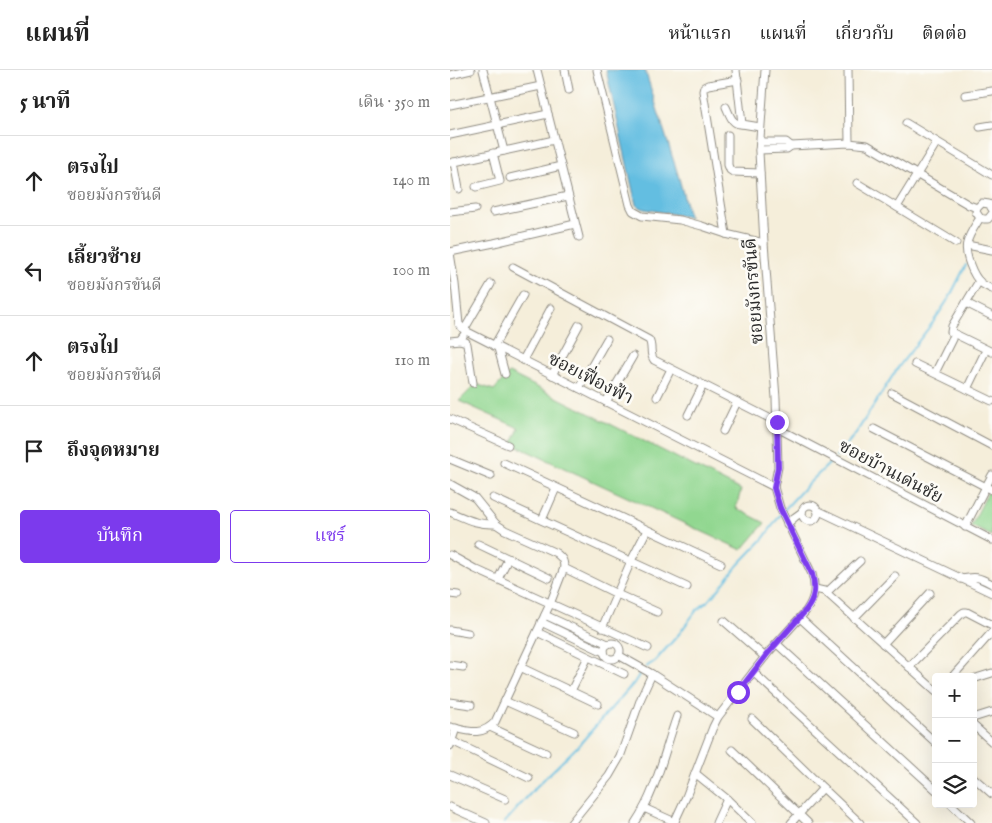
<!DOCTYPE html>
<html lang="th">
<meta charset="utf-8">
<style>
body{margin:0;font-family:"IM FELL English","Noto Serif Thai",serif;background:#f2f2f2;color:#222}
.controls{position:absolute;right:15px;bottom:15px;display:grid;overflow:hidden;border-radius:5px;box-shadow:0 5px 20px #0002}
.controls button{width:45px;height:45px;display:grid;place-items:center;padding:0;border:0;border-bottom:1px solid #e0e0e0;background:#fff;color:#222;font:25px sans-serif}
.stop{position:absolute;width:15px;height:15px;margin:-11px;border:4px solid #7c3aed;border-radius:50%;background:#fff}
.stop.end{background:#7c3aed;border-color:#fff;box-shadow:0 1px 5px #0008}
.list{margin:0;padding:0;list-style:none}
h2{display:flex;justify-content:space-between;align-items:center;height:65px;margin:0;padding:0 20px;font-size:21px}
h2 small{font-size:16px;font-weight:400;color:#767676}
.list li{display:grid;grid-template-columns:32px 1fr auto;gap:15px;align-items:center;box-sizing:border-box;height:90px;padding:0 20px;border-top:1px solid #e0e0e0}
.list b{display:block;font-size:19px;white-space:nowrap}
.list p{margin:0;font-size:16px;white-space:nowrap;color:#767676}
.list em{font-size:16px;font-style:normal;color:#767676}
.actions{display:flex;gap:10px;padding:15px 20px}
.actions a{flex:1;padding:11px 0;border:1px solid #7c3aed;border-radius:5px;text-align:center;font-size:18px;color:#7c3aed}
.actions .main{background:#7c3aed;color:#fff}
.icon{flex:none;width:28px;height:28px;fill:none;stroke:currentColor;stroke-width:2;stroke-linecap:round;stroke-linejoin:round}
.map{position:relative;flex:none;width:542px;height:753px;overflow:hidden}
header{display:flex;align-items:center;gap:30px;box-sizing:border-box;height:70px;padding:0 25px;background:#fff;border-bottom:1px solid #e0e0e0}
header strong{font-size:24px}
nav{display:flex;gap:28px;margin-inline-start:auto;font-size:18px}
main{display:flex}
aside{flex:1;background:#fff}
.map>svg:first-child{display:block}
.green{fill:#91d790;stroke:#5e815e}
.water{fill:#63bee1;stroke:#477486}
.lines{fill:none;stroke-linecap:round;stroke-linejoin:round}
.stream{stroke:#63bee1;stroke-width:2}
.minor-casing{stroke:#908c82;stroke-width:9}
.minor{stroke:#fff;stroke-width:7}
.route{stroke:#7c3aed;stroke-width:6}
.labels{text-anchor:middle;stroke-width:5;stroke-linejoin:round;paint-order:stroke}
.street-label{font-size:18px;fill:#2b2b2b;stroke:#fdfcf7}
</style>
<header>
<strong>แผนที่</strong>
<nav><a>หน้าแรก</a><a>แผนที่</a><a>เกี่ยวกับ</a><a>ติดต่อ</a></nav>
</header>
<main>
<aside>
<h2>5 นาที<small>เดิน · 350 m</small></h2>
<ul class="list">
<li><svg class="icon" aria-label="ahead" viewBox="0 0 24 24"><path d="M12 20V5M6 11l6-6 6 6"/></svg><div><b>ตรงไป</b><p>ซอยมังกรขันดี</p></div><em>140 m</em></li>
<li><svg class="icon" aria-label="left" viewBox="0 0 24 24"><path d="M17 20v-9H6M10 6l-5 5 5 5"/></svg><div><b>เลี้ยวซ้าย</b><p>ซอยมังกรขันดี</p></div><em>100 m</em></li>
<li><svg class="icon" aria-label="ahead" viewBox="0 0 24 24"><path d="M12 20V5M6 11l6-6 6 6"/></svg><div><b>ตรงไป</b><p>ซอยมังกรขันดี</p></div><em>110 m</em></li>
<li><svg class="icon" aria-label="arrive" viewBox="0 0 24 24"><path d="M6 21V4h12l-3 4 3 4H6"/></svg><div><b>ถึงจุดหมาย</b></div></li>
</ul>
<div class="actions"><a class="main">บันทึก</a><a>แชร์</a></div>
</aside>
<div class="map">
<svg width="542" height="753" viewBox="0 0 542 753">
<rect width="100%" height="100%" fill="#fdfcf7"/>
<filter id="ink" filterUnits="userSpaceOnUse"><feTurbulence type="fractalNoise" baseFrequency=".02" numOctaves="2"/><feDisplacementMap in="SourceGraphic" scale="10" xChannelSelector="R" yChannelSelector="G"/><feConvolveMatrix kernelMatrix="1 2 1 2 8 2 1 2 1" color-interpolation-filters="sRGB"/></filter>
<filter id="wash" filterUnits="userSpaceOnUse"><feTurbulence type="fractalNoise" baseFrequency=".0096" numOctaves="4" result="noise"/><feDisplacementMap in="SourceGraphic" scale="20" xChannelSelector="R" yChannelSelector="G"/><feGaussianBlur stdDeviation="1.12" result="paint"/><feColorMatrix in="noise" values="0 0 0 0 0 0 0 0 0 0 0 0 0 0 0 0 0 1.4 0 .05"/><feComposite in="paint" operator="in"/></filter>
<g filter="url(#wash)">
<rect width="100%" height="100%" fill="#f5eeda"/>
<g class="green">
<polygon points="59,303 291,420 286,438 315,453 292,480 62,374 69,358 9,331 26,314 44,320"/>
<polygon points="538,422 542,424 542,466 521,456"/>
</g>
<polygon class="water" points="156,0 195,0 229,108 239,147 194,139 186,135"/>
<g class="lines">
<g class="stream">
<polyline points="386,387 406,363 447,299 484,251 499,228 516,195"/>
<polyline points="334,440 355,417 383,390"/>
<polyline points="196,597 205,591 229,564 246,541 259,530 270,518 288,495 313,469 331,444"/>
<polyline points="54,753 87,716 129,675 157,643 184,613 192,600"/>
</g>
</g>
</g>
<g filter="url(#ink)">
<g class="lines">
<defs>
<g id="minor">
<polyline points="33,0 54,81"/>
<polyline points="87,0 129,167"/>
<polyline points="115,0 119,20"/>
<polyline points="147,0 180,135 183,141 192,146 230,150 252,156 276,164 314,173"/>
<polyline points="286,0 292,54 310,57"/>
<polyline points="398,0 399,73"/>
<polyline points="0,5 21,0"/>
<polyline points="515,25 542,21"/>
<polyline points="0,35 91,16"/>
<path d="M276,37C280,45 282,55 292,54"/>
<polyline points="456,53 542,105"/>
<polyline points="530,57 542,55"/>
<polyline points="0,65 98,44"/>
<polyline points="278,65 278,95 280,100 283,102 310,103"/>
<polyline points="310,72 336,72 341,76"/>
<polyline points="309,80 337,79 341,76 399,73 417,75 519,135 527,138"/>
<polyline points="4,92 9,119"/>
<polyline points="0,93 104,70"/>
<polyline points="60,108 111,96"/>
<polyline points="407,113 506,173"/>
<polyline points="26,117 50,111 43,83"/>
<polyline points="447,137 487,72"/>
<polyline points="542,139 539,134 532,133 527,138 526,142 530,148 534,149 538,149 542,144"/>
<polyline points="0,142 25,139"/>
<polyline points="43,142 118,126"/>
<path d="M530,148C525,156 519,164 517,173C514,184 523,206 531,213C535,216 538,217 542,219"/>
<polyline points="276,164 253,21 254,17 258,15 288,10"/>
<polyline points="517,175 542,180"/>
<polyline points="0,182 44,173 125,154"/>
<polyline points="0,183 5,214 9,254 14,260 324,417"/>
<path d="M63,197L199,270C203,276 199,284 204,290L327,352"/>
<polyline points="529,211 502,256 501,262 542,282"/>
<polyline points="516,233 542,246"/>
<polyline points="14,260 41,214"/>
<polyline points="10,270 16,272 17,274 23,313"/>
<polyline points="0,271 10,270 13,266"/>
<polyline points="44,276 73,225"/>
<polyline points="48,278 55,304"/>
<polyline points="73,290 101,238"/>
<polyline points="465,294 542,331"/>
<polyline points="485,303 502,269"/>
<polyline points="102,305 129,255"/>
<polyline points="129,318 157,269"/>
<polyline points="517,319 534,284"/>
<polyline points="442,323 542,376"/>
<polyline points="207,327 221,299"/>
<polyline points="156,332 183,286"/>
<polyline points="238,345 253,315"/>
<polyline points="0,349 58,375"/>
<polyline points="327,358 542,470"/>
<polyline points="424,359 542,420"/>
<polyline points="273,361 287,332"/>
<polyline points="0,389 41,406"/>
<polyline points="54,393 271,494"/>
<path d="M0,414L25,428L46,454L55,460L106,483C112,488 114,490 114,498L100,534L45,652C31,667 18,661 0,657"/>
<polyline points="43,428 237,517"/>
<circle cx="360" cy="443" r="8"/>
<polyline points="367,440 542,523"/>
<path d="M0,442C17,449 27,455 46,454"/>
<polyline points="92,450 106,418"/>
<polyline points="337,454 345,447 352,442"/>
<polyline points="515,457 542,405"/>
<polyline points="28,474 99,508"/>
<polyline points="0,485 25,499 198,578"/>
<polyline points="114,498 167,524 207,542"/>
<polyline points="48,509 58,489"/>
<path d="M511,509C527,506 528,507 542,514"/>
<polyline points="365,519 374,521 379,525 486,621"/>
<polyline points="376,523 410,491"/>
<polyline points="0,524 8,525"/>
<polyline points="95,545 158,574"/>
<polyline points="350,548 486,673"/>
<polyline points="404,548 445,506"/>
<polyline points="274,551 315,587"/>
<polyline points="91,552 154,582"/>
<polyline points="152,558 181,491 197,460"/>
<polyline points="0,560 18,563"/>
<polyline points="87,562 174,604"/>
<circle cx="162" cy="581" r="8"/>
<polyline points="327,574 486,720"/>
<polyline points="433,574 480,523"/>
<polyline points="170,586 202,604 268,647"/>
<polyline points="0,595 13,597"/>
<polyline points="70,597 148,634"/>
<polyline points="459,597 511,544 514,542 517,542 542,555"/>
<polyline points="303,602 467,753"/>
<polyline points="502,607 542,562"/>
<polyline points="523,609 542,603"/>
<polyline points="121,621 138,587"/>
<polyline points="55,631 124,662"/>
<polyline points="0,632 21,635"/>
<polyline points="523,648 542,642"/>
<polyline points="302,649 373,718 410,753"/>
<polyline points="523,655 542,672"/>
<polyline points="40,657 96,683"/>
<polyline points="2,671 79,708"/>
<polyline points="0,676 6,658"/>
<polyline points="282,680 358,753"/>
<polyline points="245,703 277,729 302,753"/>
<polyline points="0,705 55,729"/>
<polyline points="523,707 542,724"/>
<polyline points="501,734 521,753"/>
<polyline points="0,737 36,753"/>
<polyline points="194,738 225,752"/>
<polyline points="121,753 159,706 170,687 191,628 202,604"/>
<path d="M185,753C207,720 214,682 227,646"/>
<path d="M224,753L236,727L263,657L268,647L318,583L356,541C365,528 366,518 362,504L330,438L324,417L328,397L326,328L314,173L309,82L315,0"/>
<polyline points="266,753 277,729"/>
<polyline points="341,753 373,718"/>
</g>
</defs>
<use href="#minor" class="minor-casing"/>
<use href="#minor" class="minor"/>
</g>
</g>
<g class="lines" filter="url(#ink)">
<path class="route" d="M288,622L318,583L356,540C365,528 366,518 362,504L330,438L324,418L328,397L327,352"/>
</g>
<g class="labels">
<g class="street-label">
<text transform="translate(303 221) rotate(-94)" y="6">ซอยมังกรขันดี</text>
<text transform="translate(141 308) rotate(27)" y="6">ซอยเฟื่องฟ้า</text>
<text transform="translate(441 401) rotate(28)" y="6">ซอยบ้านเด่นชัย</text>
</g>
</g>
</svg>
<div class="controls">
<button>+</button>
<button>−</button>
<button><svg class="icon" aria-label="layers" viewBox="0 0 24 24"><path d="M12 4l9 5-9 5-9-5zM3 14l9 5 9-5"/></svg></button>
</div>
<div class="stop" style="left:288px;top:622px"></div>
<div class="stop end" style="left:327px;top:352px"></div>
</div>
</main>
